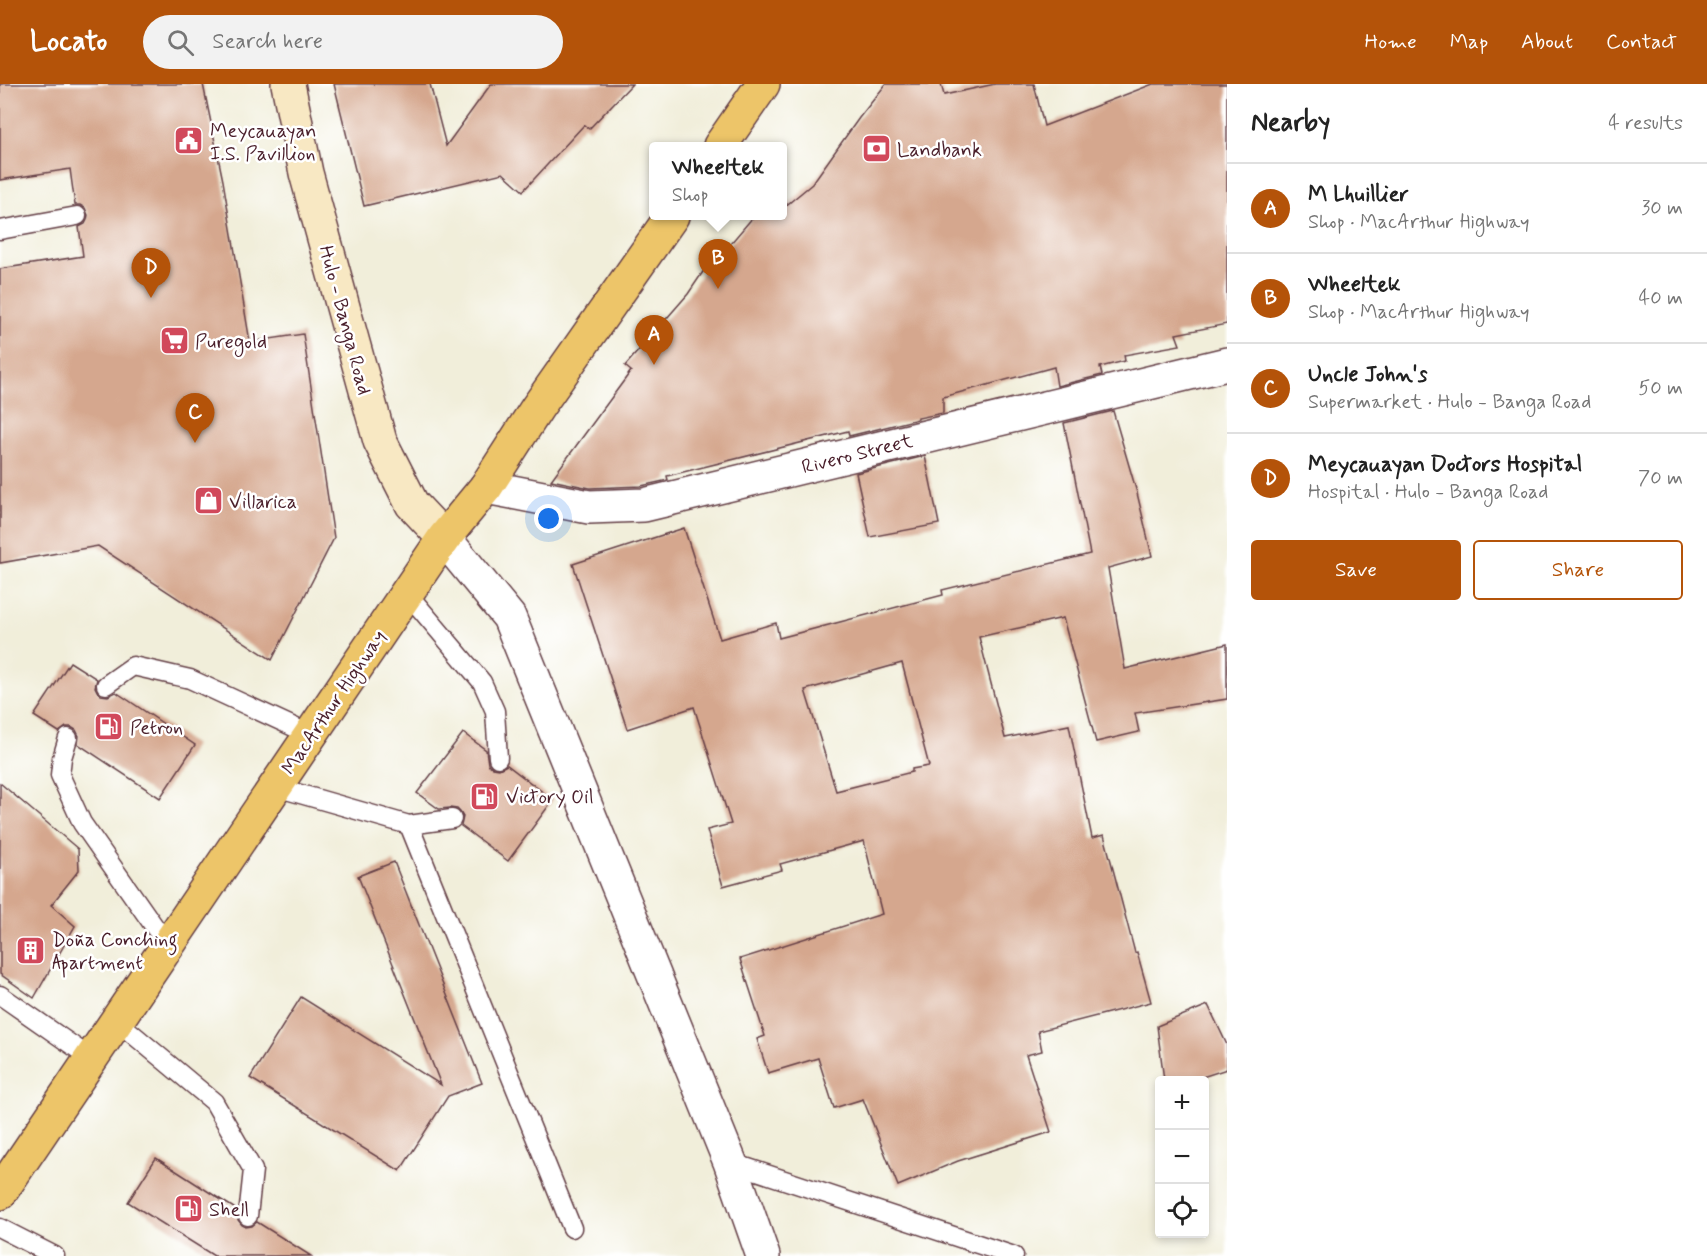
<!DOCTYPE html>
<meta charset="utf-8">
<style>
body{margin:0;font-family:Mynerve,sans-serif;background:#f2f2f2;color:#222}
.controls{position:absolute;right:18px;bottom:18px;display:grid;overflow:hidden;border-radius:6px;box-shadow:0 3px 9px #0003}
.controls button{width:54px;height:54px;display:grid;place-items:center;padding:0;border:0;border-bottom:2px solid #e0e0e0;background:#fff;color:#222;font:30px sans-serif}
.you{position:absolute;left:549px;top:435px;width:21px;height:21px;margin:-15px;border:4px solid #fff;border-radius:50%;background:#1a73e8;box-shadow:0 0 0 9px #1a73e833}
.badge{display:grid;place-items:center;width:39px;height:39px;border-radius:50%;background:#b45309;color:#fff;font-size:20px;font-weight:700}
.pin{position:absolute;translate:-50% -50px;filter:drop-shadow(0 2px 3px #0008)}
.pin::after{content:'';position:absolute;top:32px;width:21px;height:18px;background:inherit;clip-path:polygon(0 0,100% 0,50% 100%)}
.popup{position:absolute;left:649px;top:58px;width:138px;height:78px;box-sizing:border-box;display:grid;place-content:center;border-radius:6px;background:#fff;filter:drop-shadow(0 2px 4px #0005);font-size:20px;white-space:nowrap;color:#767676}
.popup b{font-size:22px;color:#222}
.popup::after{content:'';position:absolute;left:50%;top:100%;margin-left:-12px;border:12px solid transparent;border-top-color:#fff}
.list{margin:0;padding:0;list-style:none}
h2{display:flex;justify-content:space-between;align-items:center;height:78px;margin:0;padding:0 24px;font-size:26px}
h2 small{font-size:20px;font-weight:400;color:#767676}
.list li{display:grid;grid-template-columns:39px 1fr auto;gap:18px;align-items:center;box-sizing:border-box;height:90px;padding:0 24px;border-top:2px solid #e0e0e0}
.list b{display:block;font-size:22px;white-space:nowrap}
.list p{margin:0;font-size:20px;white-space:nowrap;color:#767676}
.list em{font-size:20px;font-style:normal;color:#767676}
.actions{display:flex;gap:12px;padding:18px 24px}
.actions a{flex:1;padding:14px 0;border:2px solid #b45309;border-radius:6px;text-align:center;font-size:21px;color:#b45309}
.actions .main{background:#b45309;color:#fff}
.icon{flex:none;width:33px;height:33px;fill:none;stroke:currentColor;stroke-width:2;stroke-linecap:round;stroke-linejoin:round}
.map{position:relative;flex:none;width:1227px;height:1172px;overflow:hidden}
header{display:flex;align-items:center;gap:36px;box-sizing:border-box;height:84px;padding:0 30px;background:#b45309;color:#fff}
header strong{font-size:28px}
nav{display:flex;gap:33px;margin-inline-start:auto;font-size:21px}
.search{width:420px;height:54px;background:#f2f2f2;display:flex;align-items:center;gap:15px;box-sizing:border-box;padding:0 21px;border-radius:33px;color:#767676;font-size:22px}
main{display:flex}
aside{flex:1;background:#fff}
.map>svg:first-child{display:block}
.building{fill:#d5a78e;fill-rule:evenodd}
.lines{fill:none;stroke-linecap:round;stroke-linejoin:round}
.lane-casing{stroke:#633e45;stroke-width:21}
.street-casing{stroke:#633e45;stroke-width:36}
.secondary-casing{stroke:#633e45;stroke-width:36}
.highway-casing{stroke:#633e45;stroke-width:36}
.lane{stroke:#fff;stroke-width:18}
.street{stroke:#fff;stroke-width:33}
.secondary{stroke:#f8e8c3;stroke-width:33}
.highway{stroke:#edc569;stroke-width:33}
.labels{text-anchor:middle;stroke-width:5;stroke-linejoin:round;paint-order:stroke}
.poi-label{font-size:20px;fill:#4a1f2b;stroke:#fff;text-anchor:start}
.street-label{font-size:20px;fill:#4a1f2b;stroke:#fff}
</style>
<header>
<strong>Locato</strong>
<div class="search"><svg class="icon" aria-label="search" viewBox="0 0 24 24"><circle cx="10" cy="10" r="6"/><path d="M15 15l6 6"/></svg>Search here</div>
<nav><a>Home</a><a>Map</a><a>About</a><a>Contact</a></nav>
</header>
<main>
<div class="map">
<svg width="1227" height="1172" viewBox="0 0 1227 1172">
<rect width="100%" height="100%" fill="#fff"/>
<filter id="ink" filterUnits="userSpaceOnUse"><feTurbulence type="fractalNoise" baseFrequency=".0167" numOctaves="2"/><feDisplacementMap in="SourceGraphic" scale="12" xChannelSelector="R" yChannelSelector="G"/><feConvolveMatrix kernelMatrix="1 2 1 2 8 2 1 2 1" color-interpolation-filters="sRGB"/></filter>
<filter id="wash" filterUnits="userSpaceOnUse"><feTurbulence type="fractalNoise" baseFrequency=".008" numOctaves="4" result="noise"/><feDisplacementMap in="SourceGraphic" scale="24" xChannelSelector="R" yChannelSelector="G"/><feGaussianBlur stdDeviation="1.35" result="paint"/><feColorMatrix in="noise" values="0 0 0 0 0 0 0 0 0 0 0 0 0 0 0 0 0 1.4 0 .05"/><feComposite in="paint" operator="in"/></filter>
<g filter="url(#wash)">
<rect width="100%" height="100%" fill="#f1eeda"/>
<g id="blocks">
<g class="building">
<polygon points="0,0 203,0 223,97 250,258 303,250 334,454 272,576 98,462 0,479 0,185 83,172 79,143 85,140 87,136 88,131 85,124 80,121 75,121 70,85 0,96"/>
<polygon points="334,0 430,0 446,62 491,0 632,0 589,45 584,41 523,107 503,89 364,122"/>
<polygon points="886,0 941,0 944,11 995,0 1034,0 1044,42 1153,0 1227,0 1227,240 1176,250 1180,261 1124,271 1125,277 1100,283 1102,291 1057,302 1054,283 943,313 943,329 918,334 918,335 849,352 848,347 667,392 668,396 641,402 590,404 551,396 631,287 625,282 688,210 715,170 719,173 754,132 783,132 783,124 812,100 859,34"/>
<path d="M1113,327L1137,409L1152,472L1108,484L1125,585L1227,560V615L1135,629L1139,648L1096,658L1063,534L979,553L1005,654L1069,641L1092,754L1104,751L1135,869L1137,868L1151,918L1038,947L1042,967L1026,971L1051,1048L958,1077L898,1102L863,1015L834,1024L818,974L768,989L757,955L765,952L740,875L882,830L864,757L780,780L782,786L723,802L707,746L731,740L694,623L627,645L573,480L684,444L720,555L776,539L779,554L943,511L942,506L1090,470L1064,339ZM902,579L929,682L912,685V688L836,707L805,606Z"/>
<polygon points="925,372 939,440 870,453 856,389"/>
<polygon points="70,578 97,595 95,603 97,607 101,611 108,612 116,608 195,661 160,714 78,660 79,652 76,646 71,643 66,643 59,648 34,632"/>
<polygon points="463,649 486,666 488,680 493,684 499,685 507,681 553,716 508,777 461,742 463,733 460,728 457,725 450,724 439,725 417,709"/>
<polygon points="0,699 78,765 79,786 51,821 75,842 34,914 0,890"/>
<polygon points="394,778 482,999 448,1012 400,1087 250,994 301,913 441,1001 358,792"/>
<polygon points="1208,921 1227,961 1227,985 1193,996 1164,996 1157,942"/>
<polygon points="156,1074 237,1126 238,1136 242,1141 246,1143 252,1142 257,1138 311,1172 214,1172 128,1118"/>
</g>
</g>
</g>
<g filter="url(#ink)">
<use href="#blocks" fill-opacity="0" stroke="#633e45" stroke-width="1.5"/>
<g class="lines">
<defs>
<g id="lane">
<polyline points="0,146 77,132"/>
<polyline points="407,509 482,598 495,627 498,674"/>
<polyline points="106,601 133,582 190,595 311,651"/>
<polyline points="68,654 62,674 60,691 82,739 168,862"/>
<polyline points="276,703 409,741 452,735"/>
<polyline points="409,741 572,1144"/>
<polyline points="0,911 92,975"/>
<polyline points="117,937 214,1018 253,1086 248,1132"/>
<polyline points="730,1078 1014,1172"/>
<polyline points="0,1144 55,1172"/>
</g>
<g id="street">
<polyline points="486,403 589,423 644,421 1227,280"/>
<polyline points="444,454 509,533 730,1078 763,1172"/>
</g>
<polyline id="secondary" points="288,0 306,89 380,357 412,420 444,454"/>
<g id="highway">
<polyline points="720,62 763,0"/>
<polyline points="0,1109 444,454 486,403 537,324 672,132"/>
</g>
</defs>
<use href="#lane" class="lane-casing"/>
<use href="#street" class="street-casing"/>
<use href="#secondary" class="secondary-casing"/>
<use href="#highway" class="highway-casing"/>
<use href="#lane" class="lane"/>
<use href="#street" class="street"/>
<use href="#secondary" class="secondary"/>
<use href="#highway" class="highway"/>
</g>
</g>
<defs>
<symbol id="civic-square" viewBox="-11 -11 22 22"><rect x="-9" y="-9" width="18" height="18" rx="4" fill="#d1495b" stroke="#fff"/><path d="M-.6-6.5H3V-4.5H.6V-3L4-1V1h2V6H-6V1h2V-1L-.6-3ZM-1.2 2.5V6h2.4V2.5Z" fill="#fff"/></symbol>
<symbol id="bank-square" viewBox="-11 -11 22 22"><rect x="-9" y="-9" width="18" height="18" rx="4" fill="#d1495b" stroke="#fff"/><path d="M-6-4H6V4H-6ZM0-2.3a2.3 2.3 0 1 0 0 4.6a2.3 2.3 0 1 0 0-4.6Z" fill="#fff"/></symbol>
<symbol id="supermarket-square" viewBox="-11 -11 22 22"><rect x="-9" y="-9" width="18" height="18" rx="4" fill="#d1495b" stroke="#fff"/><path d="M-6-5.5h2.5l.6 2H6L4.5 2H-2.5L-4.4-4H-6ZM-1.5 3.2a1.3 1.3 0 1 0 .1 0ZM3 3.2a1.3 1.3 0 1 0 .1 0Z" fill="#fff"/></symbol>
<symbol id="shop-square" viewBox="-11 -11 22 22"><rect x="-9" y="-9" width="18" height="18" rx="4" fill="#d1495b" stroke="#fff"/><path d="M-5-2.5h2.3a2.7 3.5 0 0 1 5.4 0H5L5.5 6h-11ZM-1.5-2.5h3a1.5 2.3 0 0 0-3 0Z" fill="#fff"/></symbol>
<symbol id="fuel-square" viewBox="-11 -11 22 22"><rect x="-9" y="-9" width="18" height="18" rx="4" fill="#d1495b" stroke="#fff"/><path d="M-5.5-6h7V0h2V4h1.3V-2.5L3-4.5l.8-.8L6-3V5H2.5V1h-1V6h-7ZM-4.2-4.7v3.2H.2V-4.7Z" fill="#fff"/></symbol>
<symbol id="building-square" viewBox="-11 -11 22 22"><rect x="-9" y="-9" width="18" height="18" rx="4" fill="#d1495b" stroke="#fff"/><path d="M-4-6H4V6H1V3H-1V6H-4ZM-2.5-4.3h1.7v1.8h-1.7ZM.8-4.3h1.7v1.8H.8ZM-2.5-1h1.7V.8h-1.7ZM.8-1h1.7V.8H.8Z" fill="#fff"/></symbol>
</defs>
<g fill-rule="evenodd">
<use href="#civic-square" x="172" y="40" width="33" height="33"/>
<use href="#bank-square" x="860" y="48" width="33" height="33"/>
<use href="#supermarket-square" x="158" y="240" width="33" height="33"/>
<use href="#shop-square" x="192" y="400" width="33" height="33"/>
<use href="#fuel-square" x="92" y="626" width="33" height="33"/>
<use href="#fuel-square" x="468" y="696" width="33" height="33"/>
<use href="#building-square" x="14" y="850" width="33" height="33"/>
<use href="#fuel-square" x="172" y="1108" width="33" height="33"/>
</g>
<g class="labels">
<g class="poi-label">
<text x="210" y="53">Meycauayan<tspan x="210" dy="23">I.S. Pavillion</tspan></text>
<text x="897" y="72">Landbank</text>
<text x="195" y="264">Puregold</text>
<text x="229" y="424">Villarica</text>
<text x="130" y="650">Petron</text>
<text x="506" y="719">Victory Oil</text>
<text x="52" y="862">Doña Conching<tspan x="52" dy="23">Apartment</tspan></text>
<text x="209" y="1132">Shell</text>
</g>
<g class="street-label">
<text transform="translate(346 236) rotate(75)" y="7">Hulo - Banga Road</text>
<text transform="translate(857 369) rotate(-14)" y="7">Rivero Street</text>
<text transform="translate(333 618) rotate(-56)" y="7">MacArthur Highway</text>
</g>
</g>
</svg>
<div class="controls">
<button>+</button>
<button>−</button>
<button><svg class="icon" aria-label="locate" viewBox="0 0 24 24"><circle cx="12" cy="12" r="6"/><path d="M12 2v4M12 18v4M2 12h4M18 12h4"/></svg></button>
</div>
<div class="you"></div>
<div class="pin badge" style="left:654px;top:281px">A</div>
<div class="pin badge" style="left:718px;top:205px">B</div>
<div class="popup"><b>Wheeltek</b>Shop</div>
<div class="pin badge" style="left:195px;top:359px">C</div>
<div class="pin badge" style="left:151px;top:214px">D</div>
</div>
<aside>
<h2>Nearby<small>4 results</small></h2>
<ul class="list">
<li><span class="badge">A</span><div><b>M Lhuillier</b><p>Shop · MacArthur Highway</p></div><em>30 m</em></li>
<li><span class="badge">B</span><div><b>Wheeltek</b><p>Shop · MacArthur Highway</p></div><em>40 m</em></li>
<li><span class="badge">C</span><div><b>Uncle John's</b><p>Supermarket · Hulo - Banga Road</p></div><em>50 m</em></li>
<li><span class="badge">D</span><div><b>Meycauayan Doctors Hospital</b><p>Hospital · Hulo - Banga Road</p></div><em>70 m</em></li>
</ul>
<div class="actions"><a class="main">Save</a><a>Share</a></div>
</aside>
</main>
